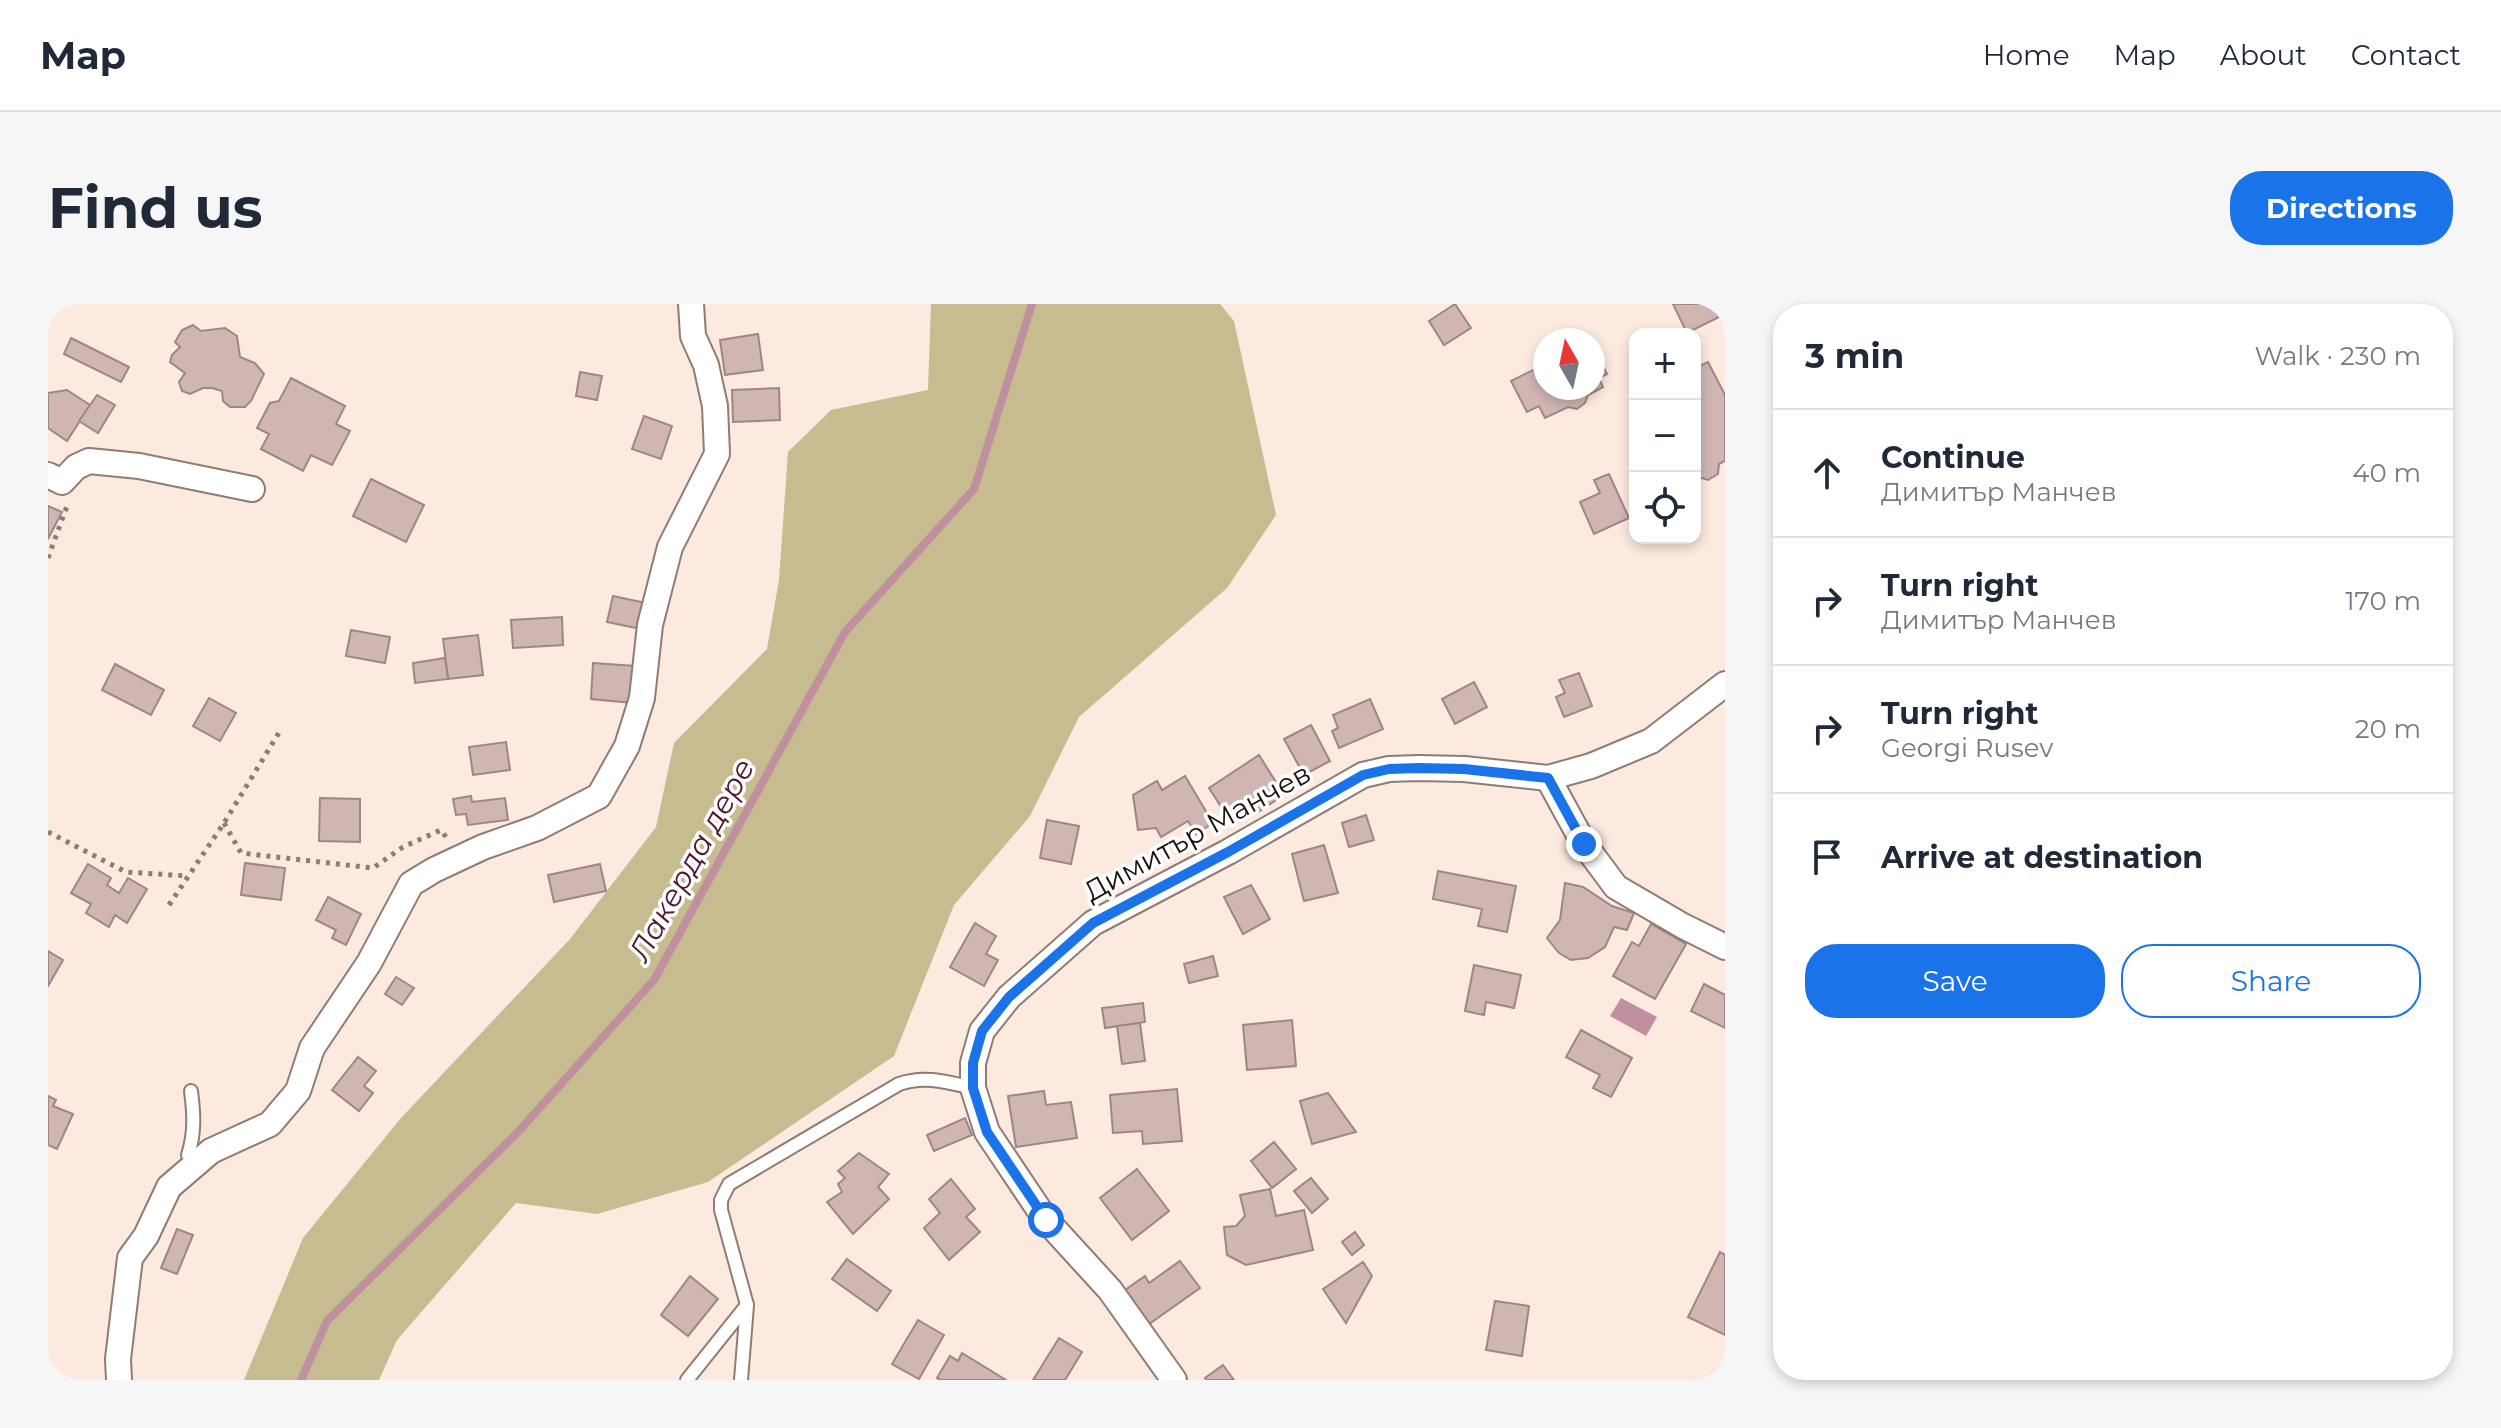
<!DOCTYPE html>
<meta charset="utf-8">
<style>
body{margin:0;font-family:Montserrat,sans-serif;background:#f6f6f7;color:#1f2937}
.controls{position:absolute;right:24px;top:24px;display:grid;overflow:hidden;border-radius:16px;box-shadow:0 4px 12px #0003}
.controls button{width:72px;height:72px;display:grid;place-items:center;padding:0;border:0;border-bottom:2px solid #e0e1e3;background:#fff;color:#1f2937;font:40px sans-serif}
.compass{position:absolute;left:1485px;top:24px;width:72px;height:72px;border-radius:50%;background:#fff;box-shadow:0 4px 12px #0003;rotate:351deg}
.stop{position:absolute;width:24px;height:24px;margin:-18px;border:6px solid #1a73e8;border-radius:50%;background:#fff}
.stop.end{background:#1a73e8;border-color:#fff;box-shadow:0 2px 8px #0008}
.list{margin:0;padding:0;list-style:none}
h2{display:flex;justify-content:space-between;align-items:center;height:104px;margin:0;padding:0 32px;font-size:34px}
h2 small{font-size:26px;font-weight:400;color:#747a83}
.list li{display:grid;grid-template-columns:52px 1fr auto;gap:24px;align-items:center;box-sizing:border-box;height:128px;padding:0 32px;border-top:2px solid #e0e1e3}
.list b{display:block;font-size:30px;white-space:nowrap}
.list p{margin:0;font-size:26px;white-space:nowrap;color:#747a83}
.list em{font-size:26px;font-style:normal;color:#747a83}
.actions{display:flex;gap:16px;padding:24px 32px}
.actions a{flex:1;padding:18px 0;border:2px solid #1a73e8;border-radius:32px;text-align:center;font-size:28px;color:#1a73e8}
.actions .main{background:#1a73e8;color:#fff}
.icon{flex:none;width:44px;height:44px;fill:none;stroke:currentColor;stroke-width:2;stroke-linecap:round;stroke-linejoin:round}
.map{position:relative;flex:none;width:1677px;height:1076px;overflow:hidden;border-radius:32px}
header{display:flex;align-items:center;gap:48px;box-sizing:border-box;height:112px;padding:0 40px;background:#fff;border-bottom:2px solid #e0e1e3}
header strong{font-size:38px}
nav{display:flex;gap:44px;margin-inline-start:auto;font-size:28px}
.intro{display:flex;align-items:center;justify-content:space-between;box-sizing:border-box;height:192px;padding:0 48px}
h1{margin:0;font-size:56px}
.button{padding:20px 36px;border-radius:32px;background:#1a73e8;color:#fff;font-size:28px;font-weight:700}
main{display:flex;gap:48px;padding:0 48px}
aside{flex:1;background:#fff;border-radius:32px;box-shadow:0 4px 12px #0003}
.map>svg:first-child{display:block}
.forest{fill:#c6bc90}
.water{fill:#c0909e}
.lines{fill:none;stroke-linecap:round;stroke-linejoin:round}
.stream{stroke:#c0909e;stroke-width:8}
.building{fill:#d0b5b3;stroke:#9f8684;stroke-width:2}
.service-casing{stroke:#917c71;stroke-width:16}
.minor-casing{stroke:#917c71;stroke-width:28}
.path{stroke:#8b7d76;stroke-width:5;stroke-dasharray:4 6;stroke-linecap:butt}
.service{stroke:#fff;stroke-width:12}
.minor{stroke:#fff;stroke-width:24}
.route{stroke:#1a73e8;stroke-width:10}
.labels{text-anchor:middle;stroke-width:7;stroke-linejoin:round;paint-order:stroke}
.street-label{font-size:28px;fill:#18100c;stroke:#fff}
.water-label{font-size:30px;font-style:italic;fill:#52172e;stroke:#fff}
</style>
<header>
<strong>Map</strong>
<nav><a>Home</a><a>Map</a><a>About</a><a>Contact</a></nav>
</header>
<div class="intro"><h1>Find us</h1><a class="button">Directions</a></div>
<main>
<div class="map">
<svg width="1677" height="1076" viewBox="0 0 1677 1076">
<rect width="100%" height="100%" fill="#fce9df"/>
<polygon class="forest" points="883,0 1172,0 1186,17 1228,211 1179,284 1031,413 982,512 906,601 846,752 660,878 549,910 468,899 349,1036 331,1076 196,1076 255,934 353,814 522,635 608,523 626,439 719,345 731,276 740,148 783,106 880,86"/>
<polygon class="water" points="1573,694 1609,713 1598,732 1562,712"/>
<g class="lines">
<polyline class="stream" points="253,1076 279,1017 470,828 606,676 797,328 926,185 984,0"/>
</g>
<g class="building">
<polygon points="1407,0 1423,24 1396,41 1381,17"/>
<polygon points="1625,0 1664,0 1671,13 1639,29"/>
<polygon points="145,21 153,27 177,24 189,32 192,53 207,59 216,70 203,97 197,103 182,103 175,97 174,87 164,84 155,84 142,90 134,87 131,78 137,69 122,58 124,51 132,43 127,38 134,26"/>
<polygon points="710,30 715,66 677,71 672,36"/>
<polygon points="23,34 81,63 73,78 16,50"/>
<polygon points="1545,41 1559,70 1551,74 1555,83 1540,91 1537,99 1529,105 1520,103 1497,114 1491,102 1479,108 1463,77 1497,60 1497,84 1545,84"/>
<polygon points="1660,58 1677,91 1677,157 1671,160 1670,170 1660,176 1653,174 1649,167 1652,155 1647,144 1647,64"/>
<polygon points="532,68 554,72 549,96 528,92"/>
<polygon points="243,74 297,102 288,120 302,127 284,161 263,151 255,167 213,145 221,130 209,124 222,99 231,97"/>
<polygon points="731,84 732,116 685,118 684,86"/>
<polygon points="19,86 42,101 19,137 0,124 0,89"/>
<polygon points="49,91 67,101 50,129 31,117"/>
<polygon points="596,112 624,122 613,155 584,145"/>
<polygon points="1561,170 1581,214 1546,230 1532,198 1552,189 1546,176"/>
<polygon points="323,175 376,201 358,238 305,212"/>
<polygon points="0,202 14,208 0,235"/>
<polygon points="565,292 598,299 593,325 559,318"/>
<polygon points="514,313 515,341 465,344 463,316"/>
<polygon points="303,326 342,333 337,359 298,352"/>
<polygon points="430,331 435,371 400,375 395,335"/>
<polygon points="397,354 400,375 367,379 365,359"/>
<polygon points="545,359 587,362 584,399 543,395"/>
<polygon points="67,360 116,386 103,411 54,386"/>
<polygon points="1531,369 1544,402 1516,413 1508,393 1517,389 1511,376"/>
<polygon points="1426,378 1439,403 1407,420 1394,395"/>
<polygon points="161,394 188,409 172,437 145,422"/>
<polygon points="1322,395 1335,425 1291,444 1284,427 1290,424 1285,411"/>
<polygon points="1263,421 1282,457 1256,471 1236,435"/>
<polygon points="458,438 462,466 425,471 421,443"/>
<polygon points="1211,451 1236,491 1207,510 1202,501 1181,515 1161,484"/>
<polygon points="1137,472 1165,519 1148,530 1140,517 1113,533 1108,524 1090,526 1085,491 1109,477 1114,486"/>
<polygon points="423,492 424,498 457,494 460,516 420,521 418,510 408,511 405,495"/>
<polygon points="272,494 312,495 312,538 271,537"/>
<polygon points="1318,511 1326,536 1301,543 1294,519"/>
<polygon points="999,516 1031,522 1023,560 992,554"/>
<polygon points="1276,541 1290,589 1256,597 1244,550"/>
<polygon points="197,559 237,564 233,596 193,591"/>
<polygon points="40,560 63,574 59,581 71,589 80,574 99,585 79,619 67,611 61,623 38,609 43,600 23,589"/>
<polygon points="552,560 558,587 506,598 500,571"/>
<polygon points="1390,567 1468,582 1459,628 1430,622 1434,605 1385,595"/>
<polygon points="1517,579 1535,583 1564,602 1586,609 1579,626 1566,623 1557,643 1540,654 1523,656 1511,649 1499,634 1512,616"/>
<polygon points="1203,581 1222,615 1195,630 1176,593"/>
<polygon points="280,593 313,610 298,641 284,634 288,626 268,616"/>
<polygon points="927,619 948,632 938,650 950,656 936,682 902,663"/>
<polygon points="1603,620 1638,640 1607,695 1565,672 1584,638 1591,642"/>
<polygon points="0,647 15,656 0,682"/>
<polygon points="1165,652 1170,672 1141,679 1136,660"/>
<polygon points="1426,661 1473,671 1466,704 1438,698 1436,711 1417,707"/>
<polygon points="348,673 366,684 354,701 337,690"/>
<polygon points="1656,680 1677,691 1677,724 1643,707"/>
<polygon points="1095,699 1097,718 1057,724 1054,704"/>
<polygon points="1244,716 1248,762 1199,766 1195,721"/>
<polygon points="1092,719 1097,757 1074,760 1069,722"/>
<polygon points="1533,726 1584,754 1563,793 1545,784 1552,771 1518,753"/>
<polygon points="310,753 328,767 316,782 325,789 311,807 284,786"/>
<polygon points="1129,785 1134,837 1095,840 1094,827 1065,829 1062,791"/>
<polygon points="996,787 998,801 1023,798 1029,834 968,843 960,792"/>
<polygon points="1280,789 1308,828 1264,840 1252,797"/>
<polygon points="0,792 8,796 5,802 25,810 9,845 0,841"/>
<polygon points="917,814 924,831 886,847 879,831"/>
<polygon points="1226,838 1248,865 1224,884 1203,857"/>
<polygon points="811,849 841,870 830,883 841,895 805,930 779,898 794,888 790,880 797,874 790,867"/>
<polygon points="1089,865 1121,907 1084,936 1052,894"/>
<polygon points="1263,874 1280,895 1264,909 1246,887"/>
<polygon points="903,875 927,905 918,913 932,928 901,956 876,924 892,909 881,895"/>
<polygon points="1222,885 1228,912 1256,906 1265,946 1198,961 1179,951 1176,923 1188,922 1197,912 1192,891"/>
<polygon points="129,925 145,931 129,970 113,964"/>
<polygon points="1307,928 1316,941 1304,951 1294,938"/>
<polygon points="1672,948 1677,951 1677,1031 1640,1013"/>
<polygon points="799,955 843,987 829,1007 784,975"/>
<polygon points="1132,957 1152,984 1101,1020 1077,986 1097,972 1101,979"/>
<polygon points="1315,958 1324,972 1298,1019 1275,985"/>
<polygon points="642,972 670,995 640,1032 613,1011"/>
<polygon points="1447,997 1481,1002 1474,1052 1438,1046"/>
<polygon points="870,1016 896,1031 871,1075 844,1060"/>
<polygon points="1011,1034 1034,1048 1017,1076 985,1076"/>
<polygon points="914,1049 958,1076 893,1076 889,1074 902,1052 910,1057"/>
<polygon points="1175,1061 1186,1076 1158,1076 1157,1074"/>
</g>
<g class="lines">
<defs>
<g id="service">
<path d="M140,851C147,829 146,810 143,787"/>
<polyline points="639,1076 699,1001"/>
<path d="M693,1076L699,1001L673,906V896L681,880L851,780C877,771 899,778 925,784"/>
</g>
<g id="minor">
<polyline points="0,171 14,178 28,163 41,157 91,162 204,185"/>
<polyline points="1500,474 1536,540 1568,583 1635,622 1677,643"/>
<polyline points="71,1076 70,1055 82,954 98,932 121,883 163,847 222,820 250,787 264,744 321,659 363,580 386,566 435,543 489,524 551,492 579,442 594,394 602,321 622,243 669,150 667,102 658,61 645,32 643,0"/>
<polyline points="1126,1076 1062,986 998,916 939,828 925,784 925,759 934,727 961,693 1045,619 1180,548 1315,471 1341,465 1371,464 1416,465 1500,474 1543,462 1603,437 1677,380"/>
</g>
</defs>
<use href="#service" class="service-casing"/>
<use href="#minor" class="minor-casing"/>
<g class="path">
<polyline points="0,254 19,202"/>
<polyline points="176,519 193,549 325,564 355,543 393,526 398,533"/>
<polyline points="0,528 78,568 140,572"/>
<polyline points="121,601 176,519 232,427"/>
</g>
<use href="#service" class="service"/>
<use href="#minor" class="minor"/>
</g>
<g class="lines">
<polyline class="route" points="998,916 939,828 925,784 925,759 934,727 961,693 1045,619 1180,548 1315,471 1341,465 1371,464 1416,465 1500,474 1536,540"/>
</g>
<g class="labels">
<g class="street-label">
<text transform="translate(1149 528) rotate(-29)" y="10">Димитър Манчев</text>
</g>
<g class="water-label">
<text transform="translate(644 556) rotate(-61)" y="10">Лакерда дере</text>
</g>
</g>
</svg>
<div class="controls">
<button>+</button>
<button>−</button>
<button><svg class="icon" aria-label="locate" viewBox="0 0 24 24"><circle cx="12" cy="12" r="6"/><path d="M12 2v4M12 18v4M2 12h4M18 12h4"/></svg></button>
</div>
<svg class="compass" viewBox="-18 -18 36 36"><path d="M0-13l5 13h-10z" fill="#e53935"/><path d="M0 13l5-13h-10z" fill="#747a83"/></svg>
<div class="stop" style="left:998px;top:916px"></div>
<div class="stop end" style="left:1536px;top:540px"></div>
</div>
<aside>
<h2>3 min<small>Walk · 230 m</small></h2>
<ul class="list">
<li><svg class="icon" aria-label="ahead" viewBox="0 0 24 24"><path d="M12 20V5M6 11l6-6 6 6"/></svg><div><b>Continue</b><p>Димитър Манчев</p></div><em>40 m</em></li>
<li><svg class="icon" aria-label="right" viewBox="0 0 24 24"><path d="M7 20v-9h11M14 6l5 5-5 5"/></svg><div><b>Turn right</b><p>Димитър Манчев</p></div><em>170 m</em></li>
<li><svg class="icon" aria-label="right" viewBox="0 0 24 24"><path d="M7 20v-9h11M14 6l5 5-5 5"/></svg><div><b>Turn right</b><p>Georgi Rusev</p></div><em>20 m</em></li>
<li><svg class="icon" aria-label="arrive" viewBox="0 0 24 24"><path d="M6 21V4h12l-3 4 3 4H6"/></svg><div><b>Arrive at destination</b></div></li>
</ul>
<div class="actions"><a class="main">Save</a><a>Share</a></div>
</aside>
</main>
